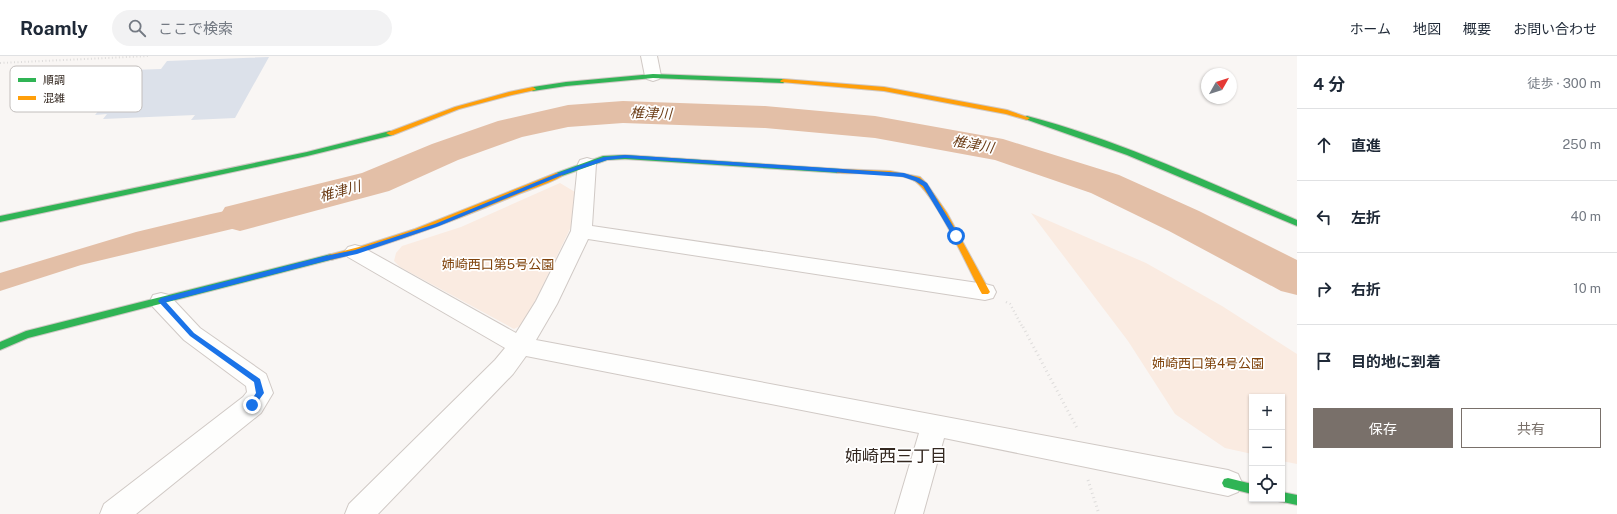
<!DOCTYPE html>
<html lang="ja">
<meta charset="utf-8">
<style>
body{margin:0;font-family:"Public Sans","Noto Sans JP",sans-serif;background:#f2f2f3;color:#1f2937}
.controls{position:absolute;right:12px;bottom:12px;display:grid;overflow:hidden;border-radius:0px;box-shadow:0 1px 3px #0004}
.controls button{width:36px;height:36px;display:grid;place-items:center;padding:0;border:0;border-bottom:1px solid #e0e1e3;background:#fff;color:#1f2937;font:20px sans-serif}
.compass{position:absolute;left:1201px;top:12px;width:36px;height:36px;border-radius:50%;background:#fff;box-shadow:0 1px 3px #0004;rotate:51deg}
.stop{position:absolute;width:12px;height:12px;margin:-9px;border:3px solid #1a73e8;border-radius:50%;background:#fff}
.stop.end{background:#1a73e8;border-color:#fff;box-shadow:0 1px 4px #0008}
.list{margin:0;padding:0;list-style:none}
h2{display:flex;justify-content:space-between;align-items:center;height:52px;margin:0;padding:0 16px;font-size:17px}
h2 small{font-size:13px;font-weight:400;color:#747a83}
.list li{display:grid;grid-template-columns:26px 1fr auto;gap:12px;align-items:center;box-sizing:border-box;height:72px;padding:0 16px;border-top:1px solid #e0e1e3}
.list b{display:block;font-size:15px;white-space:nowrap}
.list em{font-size:13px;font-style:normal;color:#747a83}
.actions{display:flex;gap:8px;padding:12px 16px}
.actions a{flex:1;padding:9px 0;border:1px solid #79706a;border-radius:0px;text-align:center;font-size:14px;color:#79706a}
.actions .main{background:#79706a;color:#fff}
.icon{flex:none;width:22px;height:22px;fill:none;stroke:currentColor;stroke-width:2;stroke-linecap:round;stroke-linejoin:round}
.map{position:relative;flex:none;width:1297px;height:458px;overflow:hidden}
header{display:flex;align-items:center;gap:24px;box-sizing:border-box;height:56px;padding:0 20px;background:#fff;border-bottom:1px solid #e0e1e3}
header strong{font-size:19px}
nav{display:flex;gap:22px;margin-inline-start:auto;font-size:14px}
.search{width:280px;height:36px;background:#f2f2f3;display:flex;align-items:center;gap:10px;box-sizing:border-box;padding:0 14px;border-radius:22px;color:#747a83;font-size:15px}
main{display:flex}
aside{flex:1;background:#fff}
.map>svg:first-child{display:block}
.green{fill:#faebe1}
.water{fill:#e3bfa7}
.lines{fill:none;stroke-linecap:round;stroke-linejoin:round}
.river{fill:#e3bfa7;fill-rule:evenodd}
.building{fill:#dce1ea}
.street-casing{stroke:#d0c9c5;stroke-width:2}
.fast-casing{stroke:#d0c9c5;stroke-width:2}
.slow-casing{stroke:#d0c9c5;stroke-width:2}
.path-far2{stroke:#dedcdb;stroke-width:2;stroke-dasharray:1 2.5;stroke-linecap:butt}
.path-far1{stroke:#dedcdb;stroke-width:2.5;stroke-dasharray:1 3;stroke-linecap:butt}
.path{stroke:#dedcdb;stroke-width:3;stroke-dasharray:1 3.5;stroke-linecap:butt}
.street{fill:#fefefd;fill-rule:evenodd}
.fast{fill:#30b455;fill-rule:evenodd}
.slow{fill:#ff9f0a;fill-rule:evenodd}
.route{fill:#1a73e8}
.labels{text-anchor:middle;stroke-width:3.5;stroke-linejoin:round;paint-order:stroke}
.park-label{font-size:13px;fill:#7f420a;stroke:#fff}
.water-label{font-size:14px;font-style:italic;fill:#6e3f19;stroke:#fff}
.near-neighbourhood-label{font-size:17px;fill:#342820;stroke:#fff}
.key{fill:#fff;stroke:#c2bebc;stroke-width:1}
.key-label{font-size:11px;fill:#342820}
</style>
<header>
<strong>Roamly</strong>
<div class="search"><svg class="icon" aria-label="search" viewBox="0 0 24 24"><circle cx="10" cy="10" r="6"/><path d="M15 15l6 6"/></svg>ここで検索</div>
<nav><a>ホーム</a><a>地図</a><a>概要</a><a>お問い合わせ</a></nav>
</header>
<main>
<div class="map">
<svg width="1297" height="458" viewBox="0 0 1297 458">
<rect width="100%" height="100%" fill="#f9f6f4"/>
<g class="green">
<polygon points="560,127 575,136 571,171 524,268 514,273 400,211 394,205 396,197 402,190 461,171"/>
<polygon points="1031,157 1146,207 1222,250 1297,298 1297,408 1282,405 1282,341 1252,341 1252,398 1225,392 1175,358 1128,285"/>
</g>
<polygon class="water" points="295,140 312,151 286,160 81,209 0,235 0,217 136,176 211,158"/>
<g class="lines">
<polygon class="river" points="623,45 765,50 875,60 1003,83 1119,119 1199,155 1297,204 1297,239 1281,235 1169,175 1091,137 995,104 875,82 765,72 623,67 568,71 522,81 458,104 389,135 240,175 225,171 219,161 225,151 362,117 432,88 498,65 568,49"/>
</g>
<polygon class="building" points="269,1 235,62 191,64 195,59 103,63 107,58 95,59 132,14 161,13 167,5"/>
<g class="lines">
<defs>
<g id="street">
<polygon points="641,0 657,0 661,20 659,23 653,25 647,23 645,20"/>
<polygon points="587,102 594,104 596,108 592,170 985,228 993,230 996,236 993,242 985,244 588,183 557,248 536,284 1228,414 1238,418 1242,427 1238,436 1228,440 944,382 923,458 895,458 919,377 526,300 513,318 378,458 345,458 349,448 495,304 505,292 348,201 344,196 348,191 355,189 362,191 516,277 536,245 571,175 578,108 580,104"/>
<polygon points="161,237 169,239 200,272 266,318 273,337 261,357 136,458 100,458 104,448 243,341 247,336 246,330 184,284 153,251 150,245 153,239"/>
</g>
<g id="fast">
<polygon points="653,18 783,23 786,25 783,27 653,22 566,30 533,35 530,33 533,31 566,26"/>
<path d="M1027,60C1119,84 1210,127 1297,164V170L1127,99L1025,63V61Z"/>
<polygon points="390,75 394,77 393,79 307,100 0,166 0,160 307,96"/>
<polygon points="625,99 840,113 844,115 840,117 625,103 607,104 559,121 555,119 556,117 603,100"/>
<polygon points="331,198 335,201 334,203 28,282 0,294 0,286 26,275"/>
<polygon points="1228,422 1252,428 1252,438 1224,431 1222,427 1224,423"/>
<polygon points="1282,436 1297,439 1297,449 1278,445 1277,443 1282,443"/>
</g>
<g id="slow">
<polygon points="783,23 884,31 1007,54 1030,62 1027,64 1006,58 884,35 781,26 780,25"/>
<polygon points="533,31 536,33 535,34 512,39 459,53 393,79 390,79 386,77 455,51 509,36"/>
<path d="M837,113L890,115L920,121L927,128L947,157L990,236L988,238H982C969,215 934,134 913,124C893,115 861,118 840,117H837Z"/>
<path d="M556,117H559L563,119C556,125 531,133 521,137C459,163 396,187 331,204L327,201L328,199L359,191L415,173Z"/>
</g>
</defs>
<use href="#street" class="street-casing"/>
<use href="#fast" class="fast-casing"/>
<use href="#slow" class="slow-casing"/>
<polyline class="path-far2" points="0,7 149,0"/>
<polyline class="path-far1" points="1006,246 1010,248 1023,272"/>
<g class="path">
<polyline points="1023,271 1077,372"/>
<polyline points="1088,424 1099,458"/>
</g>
<use href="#street" class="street"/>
<use href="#fast" class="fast"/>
<use href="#slow" class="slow"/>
</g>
<polygon class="route" points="625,99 904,117 919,122 927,127 959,180 954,182 923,130 915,125 903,121 625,102 607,104 565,118 439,170 357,198 325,205 166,246 194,277 260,323 264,337 254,351 252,352 248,349 256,337 254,326 190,280 158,245 161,242 325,200 355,194 435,168 561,116 604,101"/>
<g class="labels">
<g class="park-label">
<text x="498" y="213">姉崎西口第5号公園</text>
<text x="1208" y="312">姉崎西口第4号公園</text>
</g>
<g class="water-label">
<text transform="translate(651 57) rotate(2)" y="5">椎津川</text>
<text transform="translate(973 88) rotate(10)" y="5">椎津川</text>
<text transform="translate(340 135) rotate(-15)" y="5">椎津川</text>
</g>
<g class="near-neighbourhood-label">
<text x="896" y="406">姉崎西三丁目</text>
</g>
</g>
<rect x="10" y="10" width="132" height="46" rx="6" class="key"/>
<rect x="18" y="22" width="18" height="4" fill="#30b455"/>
<rect x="18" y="40" width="18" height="4" fill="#ff9f0a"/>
<g class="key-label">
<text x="43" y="28">順調</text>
<text x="43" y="46">混雑</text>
</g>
</svg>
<div class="controls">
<button>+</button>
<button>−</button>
<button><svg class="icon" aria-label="locate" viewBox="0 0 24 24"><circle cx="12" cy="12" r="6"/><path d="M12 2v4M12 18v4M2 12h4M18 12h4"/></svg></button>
</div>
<svg class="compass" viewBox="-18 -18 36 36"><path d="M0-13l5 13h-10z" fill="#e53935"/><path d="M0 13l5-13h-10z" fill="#747a83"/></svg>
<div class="stop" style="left:956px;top:180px"></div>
<div class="stop end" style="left:252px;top:349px"></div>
</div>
<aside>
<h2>4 分<small>徒歩 · 300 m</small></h2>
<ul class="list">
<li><svg class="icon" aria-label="ahead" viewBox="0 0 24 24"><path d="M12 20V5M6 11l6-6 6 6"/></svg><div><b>直進</b></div><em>250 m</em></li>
<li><svg class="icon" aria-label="left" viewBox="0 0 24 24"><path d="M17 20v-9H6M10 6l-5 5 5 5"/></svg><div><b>左折</b></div><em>40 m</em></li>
<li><svg class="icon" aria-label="right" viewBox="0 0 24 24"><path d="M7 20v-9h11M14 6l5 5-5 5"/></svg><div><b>右折</b></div><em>10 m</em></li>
<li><svg class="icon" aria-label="arrive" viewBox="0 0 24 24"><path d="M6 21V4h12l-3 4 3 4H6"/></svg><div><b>目的地に到着</b></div></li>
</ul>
<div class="actions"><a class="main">保存</a><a>共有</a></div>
</aside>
</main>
